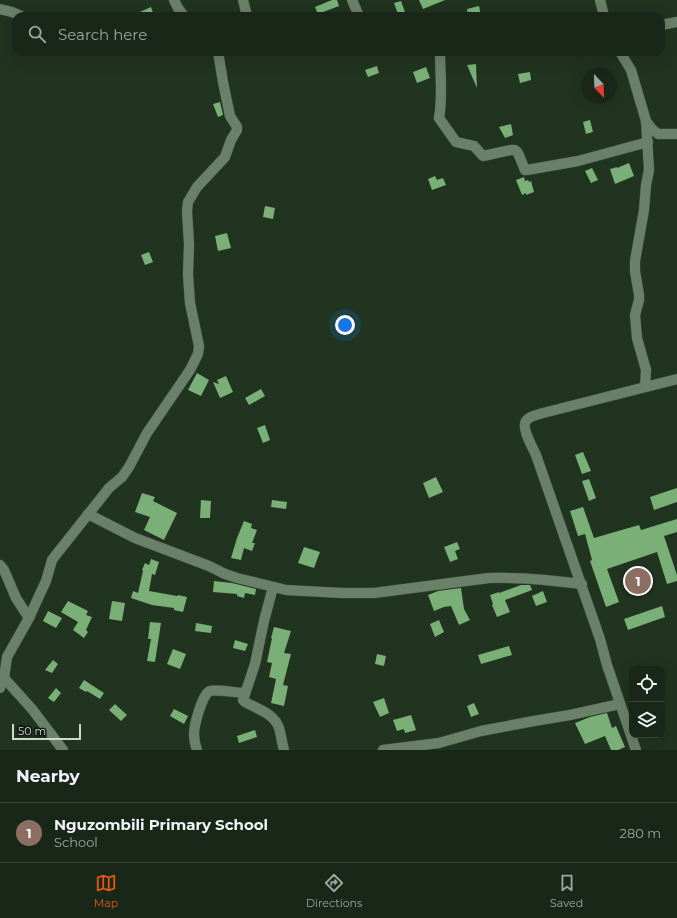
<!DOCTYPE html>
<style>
body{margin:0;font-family:Montserrat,sans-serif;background:#222f21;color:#f1f3f6}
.controls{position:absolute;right:12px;bottom:12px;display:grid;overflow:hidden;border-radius:8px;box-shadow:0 4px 16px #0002}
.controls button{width:36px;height:36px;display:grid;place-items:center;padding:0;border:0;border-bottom:1px solid #374437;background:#192718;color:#f1f3f6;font:20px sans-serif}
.compass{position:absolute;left:581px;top:68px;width:36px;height:36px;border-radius:50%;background:#192718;box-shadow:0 4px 16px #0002;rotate:157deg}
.scale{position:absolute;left:12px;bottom:10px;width:69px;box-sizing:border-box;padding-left:4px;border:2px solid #ced9cd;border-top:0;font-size:11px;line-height:14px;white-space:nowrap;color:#ced9cd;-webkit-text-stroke:3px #111910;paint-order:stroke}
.you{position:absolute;left:345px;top:325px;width:14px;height:14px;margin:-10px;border:3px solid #fff;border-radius:50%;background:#1a73e8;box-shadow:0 0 0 6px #1a73e833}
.badge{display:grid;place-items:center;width:26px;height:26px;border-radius:50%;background:#ea580c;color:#fff;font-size:13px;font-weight:700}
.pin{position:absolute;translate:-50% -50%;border:2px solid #fff;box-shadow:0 1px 4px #0006}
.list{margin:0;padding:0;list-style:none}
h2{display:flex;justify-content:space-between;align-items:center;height:52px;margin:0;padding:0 16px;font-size:17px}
h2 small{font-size:13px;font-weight:400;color:#9fa5a2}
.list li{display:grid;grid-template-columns:26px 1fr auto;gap:12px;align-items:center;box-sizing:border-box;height:60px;padding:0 16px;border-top:1px solid #374437}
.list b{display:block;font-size:15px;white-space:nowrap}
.list p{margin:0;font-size:13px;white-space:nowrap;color:#9fa5a2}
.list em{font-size:13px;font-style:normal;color:#9fa5a2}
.icon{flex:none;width:22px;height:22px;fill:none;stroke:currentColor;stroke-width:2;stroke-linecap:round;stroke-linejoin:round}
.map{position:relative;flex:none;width:677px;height:750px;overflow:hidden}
.search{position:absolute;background:#192718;box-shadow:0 4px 16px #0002;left:12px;right:12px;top:12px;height:44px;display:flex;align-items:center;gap:10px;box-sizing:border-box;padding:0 14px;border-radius:12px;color:#9fa5a2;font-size:15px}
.sheet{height:112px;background:#192718}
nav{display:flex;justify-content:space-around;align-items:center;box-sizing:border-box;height:56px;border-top:1px solid #374437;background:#192718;font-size:11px;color:#9fa5a2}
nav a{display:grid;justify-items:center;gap:2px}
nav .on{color:#ea580c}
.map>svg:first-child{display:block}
.building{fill:#7aaf77}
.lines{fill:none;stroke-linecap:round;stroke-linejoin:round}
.minor-casing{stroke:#415140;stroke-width:11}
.minor{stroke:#6a8068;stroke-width:10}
</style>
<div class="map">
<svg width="677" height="750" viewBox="0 0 677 750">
<rect width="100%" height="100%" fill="#213420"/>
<g class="building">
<polygon points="332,0 337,0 339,6 318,14 315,7"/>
<polygon points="419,0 445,0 423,9"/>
<polygon points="401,1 405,12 398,14 394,3"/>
<polygon points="479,6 481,16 468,16 467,9"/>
<polygon points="151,7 154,16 131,16"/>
<polygon points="476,64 477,88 467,65"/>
<polygon points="377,66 379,73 368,77 365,70"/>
<polygon points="426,67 430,78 417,83 413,72"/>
<polygon points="530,72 531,80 520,83 518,74"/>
<polygon points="220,102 223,115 218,117 213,104"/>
<polygon points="590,120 593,132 586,134 583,122"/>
<polygon points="511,124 513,135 505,138 499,127"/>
<polygon points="629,163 634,176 615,184 610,169 617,167 617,168"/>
<polygon points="592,168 598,180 591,183 585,171"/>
<polygon points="435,176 437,180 443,178 446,185 432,190 428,179"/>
<polygon points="524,177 525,181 528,180 529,182 531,181 534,192 526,195 526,193 522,195 516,180"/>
<polygon points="265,206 275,208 273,219 263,217"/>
<polygon points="227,233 231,248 218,251 215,236"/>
<polygon points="149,252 153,262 145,265 141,255"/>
<polygon points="197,373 209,380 201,396 188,390"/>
<polygon points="226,376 233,392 220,398 213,382 219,384 217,380"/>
<polygon points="261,389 265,396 249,405 245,398"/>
<polygon points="265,425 270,440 263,443 257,428"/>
<polygon points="583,452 591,471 582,474 575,455"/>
<polygon points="436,477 443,492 429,498 423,483"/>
<polygon points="589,479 596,498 589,501 582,481"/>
<polygon points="677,488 677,502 654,510 650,497"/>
<polygon points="142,493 155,497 153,501 177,513 164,540 144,530 150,517 135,512"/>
<polygon points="201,500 211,501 210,518 200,518"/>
<polygon points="272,500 287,502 286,509 271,507"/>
<polygon points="583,507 594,538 639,525 641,530 677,519 677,532 664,536 677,575 677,581 667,584 657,552 607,569 619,602 606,607 590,561 592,560 585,534 578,536 570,511"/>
<polygon points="244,521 252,524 251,528 257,530 252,543 255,543 252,551 244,548 241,560 231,558 237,538"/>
<polygon points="457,542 460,549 455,551 458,559 450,562 444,547"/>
<polygon points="304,547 320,552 314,568 298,563"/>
<polygon points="151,559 159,562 155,575 152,574 149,591 177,596 178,595 187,597 183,612 174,610 174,608 152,605 131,598 133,591 138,593 143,571 142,570 145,563 149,565"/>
<polygon points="214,581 232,583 256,589 255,595 245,593 244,598 237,596 237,594 213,592"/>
<polygon points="521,585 530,585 532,590 505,600 510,612 497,617 492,605 493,604 490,595 499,592 499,593"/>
<polygon points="461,588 464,609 470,620 459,625 451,606 444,607 434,611 428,595 438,591"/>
<polygon points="543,591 547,602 536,606 532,596"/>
<polygon points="68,601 88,611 86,615 92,617 86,630 88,632 84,638 73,630 78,622 61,612"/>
<polygon points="112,601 125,603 122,621 109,619"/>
<polygon points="662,606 665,617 628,630 624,619"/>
<polygon points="48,611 62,618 56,628 43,621"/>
<polygon points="439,620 444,632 435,637 430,624"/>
<polygon points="150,622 161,623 155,662 147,661 151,639 148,639"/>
<polygon points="196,623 212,626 211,633 195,631"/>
<polygon points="274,627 291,631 284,653 291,654 283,685 288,686 284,706 271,703 276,679 269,677 272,663 267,662 272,638 271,638"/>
<polygon points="235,640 248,644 245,651 233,648"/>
<polygon points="509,646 512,655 481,664 478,655"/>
<polygon points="173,649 186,654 180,669 167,664"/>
<polygon points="377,654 386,656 384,666 375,664"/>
<polygon points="53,660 58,664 52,673 45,670"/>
<polygon points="84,680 104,693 100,699 87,691 86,692 79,688"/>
<polygon points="56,688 61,693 54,702 48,698"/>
<polygon points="384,698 389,713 380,717 373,702"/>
<polygon points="474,703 479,714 471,717 467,706"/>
<polygon points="115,704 127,715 121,721 109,710"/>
<polygon points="174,709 188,716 184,724 170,716"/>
<polygon points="607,713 612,728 616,726 625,747 618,750 611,750 605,736 585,744 575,723 590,717"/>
<polygon points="411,715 416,730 405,733 404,729 397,731 393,720"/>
<polygon points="255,730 257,737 239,743 237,736"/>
</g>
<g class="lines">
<defs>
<g id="minor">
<polyline points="174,0 178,8 184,16"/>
<polyline points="243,0 247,16"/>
<polyline points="352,0 359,16"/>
<polyline points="600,0 604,16"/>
<polyline points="0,9 12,12 21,16"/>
<polyline points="661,25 677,22"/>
<path d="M440,52C440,74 443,97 439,118L456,142L474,146L483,156L511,150H515L518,153L525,170H527L578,161L648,142"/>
<polyline points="620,52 631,70 646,121 652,129 658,134 677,134"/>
<polyline points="645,387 646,370 637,338 635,315 639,300 639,295 635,271 635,261 644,210 646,185 649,170 646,121"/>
<path d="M88,514L135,538L209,566L225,574L237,578L286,590L342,593H374L489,578C520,577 551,580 582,584"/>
<polyline points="0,565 4,570 16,598 29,618"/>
<path d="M273,587L264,621L255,664L243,700L245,702C257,709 274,713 279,728C281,735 282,743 284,750"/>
<polyline points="4,678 32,709 63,750"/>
<polyline points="0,688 4,678 7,657 29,618 39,596 46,581 52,560 55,556 109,488 122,477 129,467 147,433 190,370 198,354 199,346 190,303 188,275 189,244 187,211 188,202 197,187 225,157 231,140 237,130 237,127 230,116 223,82 218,52"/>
<path d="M197,750C195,745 194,740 194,734C194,726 202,694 210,691C217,689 237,693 245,693"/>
<polyline points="383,750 439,743 481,731 534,721 570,715 620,704"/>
<path d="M636,750L607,665L600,639L536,455C533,448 521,428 526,421C529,416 537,415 543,413L677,379"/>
</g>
</defs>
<use href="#minor" class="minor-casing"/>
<use href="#minor" class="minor"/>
</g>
</svg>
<div class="controls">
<button><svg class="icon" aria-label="locate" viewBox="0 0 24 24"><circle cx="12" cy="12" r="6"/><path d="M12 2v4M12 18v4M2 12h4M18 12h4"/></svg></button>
<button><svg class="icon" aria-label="layers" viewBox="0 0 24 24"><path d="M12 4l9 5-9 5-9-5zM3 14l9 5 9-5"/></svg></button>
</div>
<svg class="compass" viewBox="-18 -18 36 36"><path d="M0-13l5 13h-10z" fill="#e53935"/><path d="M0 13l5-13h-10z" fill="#9fa5a2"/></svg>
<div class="scale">50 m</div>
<div class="you"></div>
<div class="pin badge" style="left:638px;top:581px;background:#8d6e63">1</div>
<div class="search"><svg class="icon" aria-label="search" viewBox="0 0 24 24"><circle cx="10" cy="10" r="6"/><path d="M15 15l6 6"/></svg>Search here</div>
</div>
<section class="sheet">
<h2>Nearby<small></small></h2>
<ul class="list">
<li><span class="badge" style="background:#8d6e63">1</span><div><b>Nguzombili Primary School</b><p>School</p></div><em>280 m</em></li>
</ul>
</section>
<nav>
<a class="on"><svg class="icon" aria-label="map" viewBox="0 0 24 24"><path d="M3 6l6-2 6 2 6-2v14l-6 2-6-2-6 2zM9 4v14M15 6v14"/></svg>Map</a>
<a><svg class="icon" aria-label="directions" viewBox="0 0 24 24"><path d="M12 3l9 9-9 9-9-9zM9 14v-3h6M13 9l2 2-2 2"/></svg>Directions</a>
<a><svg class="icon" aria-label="saved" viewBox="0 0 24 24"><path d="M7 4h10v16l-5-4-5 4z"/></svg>Saved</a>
</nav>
